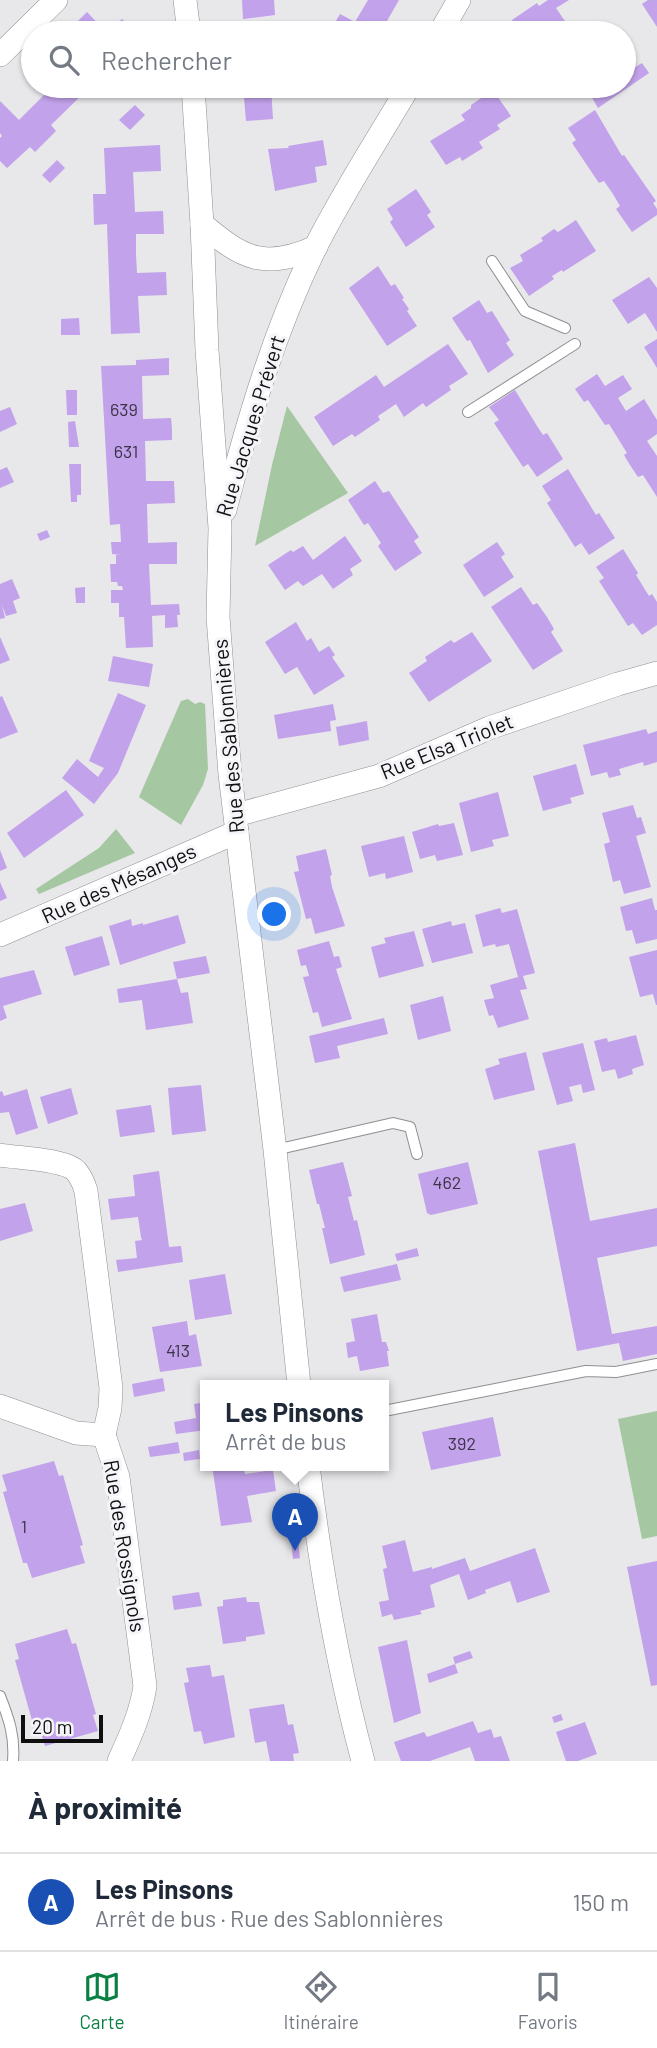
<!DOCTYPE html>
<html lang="fr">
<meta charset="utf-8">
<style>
body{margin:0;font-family:Barlow,sans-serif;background:#f2f2f3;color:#1f2937}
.scale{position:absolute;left:21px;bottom:18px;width:82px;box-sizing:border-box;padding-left:7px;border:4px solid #0f0f10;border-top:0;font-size:19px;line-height:24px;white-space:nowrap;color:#0f0f10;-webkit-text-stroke:5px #f5f4f8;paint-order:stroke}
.you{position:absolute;left:275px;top:915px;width:24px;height:24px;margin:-18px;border:5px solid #fff;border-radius:50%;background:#1a73e8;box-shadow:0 0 0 10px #1a73e833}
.badge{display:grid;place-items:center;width:46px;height:46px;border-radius:50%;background:#0b8043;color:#fff;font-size:23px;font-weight:700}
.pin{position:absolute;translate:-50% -58px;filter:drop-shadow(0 2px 4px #0008)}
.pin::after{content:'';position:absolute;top:37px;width:24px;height:21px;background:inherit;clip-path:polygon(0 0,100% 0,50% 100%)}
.popup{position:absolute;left:200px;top:1380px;width:189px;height:91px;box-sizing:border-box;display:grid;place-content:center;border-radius:0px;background:#fff;filter:drop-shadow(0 2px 5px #0005);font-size:23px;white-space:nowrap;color:#747a83}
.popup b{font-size:26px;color:#1f2937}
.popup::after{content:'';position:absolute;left:50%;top:100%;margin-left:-14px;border:14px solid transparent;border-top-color:#fff}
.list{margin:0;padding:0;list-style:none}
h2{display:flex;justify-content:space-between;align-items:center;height:91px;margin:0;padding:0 28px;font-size:30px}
h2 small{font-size:23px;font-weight:400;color:#747a83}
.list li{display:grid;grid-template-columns:46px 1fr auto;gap:21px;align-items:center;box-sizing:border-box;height:98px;padding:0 28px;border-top:2px solid #e0e1e3}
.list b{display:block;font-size:26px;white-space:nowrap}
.list p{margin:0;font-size:23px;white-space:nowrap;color:#747a83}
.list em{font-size:23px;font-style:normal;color:#747a83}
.icon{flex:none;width:38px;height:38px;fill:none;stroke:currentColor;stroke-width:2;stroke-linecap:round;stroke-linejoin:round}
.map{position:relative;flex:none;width:657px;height:1761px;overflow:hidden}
.search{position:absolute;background:#fff;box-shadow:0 2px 5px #0004;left:21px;right:21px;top:21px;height:77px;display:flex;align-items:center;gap:18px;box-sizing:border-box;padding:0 24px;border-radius:38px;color:#747a83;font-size:26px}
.sheet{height:189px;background:#fff}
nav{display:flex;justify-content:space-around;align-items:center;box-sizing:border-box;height:98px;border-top:2px solid #e0e1e3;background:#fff;font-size:19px;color:#747a83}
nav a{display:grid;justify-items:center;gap:4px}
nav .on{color:#0b8043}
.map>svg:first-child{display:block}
.green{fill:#a5c7a1}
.building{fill:#c2a2ea}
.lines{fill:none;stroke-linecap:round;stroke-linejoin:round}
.service-casing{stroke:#908e92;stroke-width:12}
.minor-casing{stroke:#908e92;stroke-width:24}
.service{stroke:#fff;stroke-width:10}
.minor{stroke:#fff;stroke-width:23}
.labels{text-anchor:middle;stroke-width:6;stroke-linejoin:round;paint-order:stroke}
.number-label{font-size:18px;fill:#3c3446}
.street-label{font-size:21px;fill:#0f0f10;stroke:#f5f4f8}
</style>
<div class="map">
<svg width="657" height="1761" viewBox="0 0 657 1761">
<rect width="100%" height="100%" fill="#e8e7ea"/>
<g class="green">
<polygon points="287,406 348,493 255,546 272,465"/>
<polygon points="188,699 195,704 200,702 205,704 208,769 203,785 181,825 139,797 181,701"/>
<polygon points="116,829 135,853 39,894 36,889 99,848"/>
<polygon points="657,1411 657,1536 642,1539 618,1419"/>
</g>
<g class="building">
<polygon points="242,0 274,0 275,15 243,19"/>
<polygon points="368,0 399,0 380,33 329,33 340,14 355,22"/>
<polygon points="548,0 569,0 556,8 569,27 560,33 515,33 519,31 512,20 537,3 539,6"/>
<polygon points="648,0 657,0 657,27 642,4"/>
<polygon points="87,12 107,33 122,19 136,33 77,33 71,28"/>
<polygon points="642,63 649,73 598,108 587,89 582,91 579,86 624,86 624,74"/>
<polygon points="41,86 91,86 51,125 56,131 35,152 30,147 7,168 0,161 0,138 2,136 0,133 0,101 19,120 47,92"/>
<polygon points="243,86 271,86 273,119 246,121"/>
<polygon points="323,86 350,86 343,98"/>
<polygon points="493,90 511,116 497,125 500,129 479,142 483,148 462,161 460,157 446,165 430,141 465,120 461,115 471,108 471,105"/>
<polygon points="135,105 145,115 130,130 119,120"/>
<polygon points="595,110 622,156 624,155 656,201 653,203 657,209 657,215 632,232 616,209 620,206 613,194 604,181 599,183 572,143 576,140 568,128"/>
<polygon points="323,140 327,165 315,167 317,182 275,191 268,149 289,148 288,146"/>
<polygon points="160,145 161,171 133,172 135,212 163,211 164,234 136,234 136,254 137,273 166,272 167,295 138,296 140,333 111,334 107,224 94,225 93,194 106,194 104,148"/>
<polygon points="57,160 65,168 50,183 42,175"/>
<polygon points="416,189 431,212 427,215 435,227 406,247 390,222 393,219 387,209"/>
<polygon points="576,220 596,251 563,272 562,270 552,276 554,279 529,296 510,268 523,261 520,255 543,241 541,238 554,229 558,232"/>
<polygon points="378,266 391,286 395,284 404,298 402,299 409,309 407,311 417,326 387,346 349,288"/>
<polygon points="649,277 657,288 657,332 645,313 628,324 612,300"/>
<polygon points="479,300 487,313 492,311 505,332 510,340 506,343 514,355 488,373 470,340 467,341 452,318"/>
<polygon points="79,318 80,335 61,335 61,319"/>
<polygon points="657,339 657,368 644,347"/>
<polygon points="448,344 468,374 449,386 451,390 426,407 423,403 404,417 396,404 378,416 380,420 355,437 352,434 333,446 314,417 376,375 384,387"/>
<polygon points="169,358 169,375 142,376 143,419 171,418 172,429 172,440 145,441 146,481 174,481 175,503 147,504 148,543 177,542 177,564 149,564 150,585 151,605 179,604 180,615 177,615 178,627 165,628 165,615 152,616 153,647 126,648 124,617 119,617 119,603 111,603 111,590 123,590 122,586 118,586 117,582 111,582 110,564 116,564 116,555 121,555 112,554 111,542 121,542 120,524 110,525 101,366 136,365 136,360"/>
<polygon points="597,374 605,386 623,375 632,389 618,398 626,411 644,399 657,420 657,434 647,441 657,456 657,497 643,475 638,477 630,465 624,455 627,453 609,424 605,425 588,400 584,402 575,389"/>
<polygon points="66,390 77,390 77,415 67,415"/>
<polygon points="515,390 537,426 543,435 547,433 563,459 537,477 528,464 523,467 494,423 499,420 489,407"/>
<polygon points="10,407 17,424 0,432 0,411"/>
<polygon points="75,421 79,447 69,447 68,422"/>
<polygon points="69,464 81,464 81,495 77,495 77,502 71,502"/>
<polygon points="7,467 14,482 0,488 0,470"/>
<polygon points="568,469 596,515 599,513 615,538 589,555 581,543 575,547 547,503 551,500 542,486"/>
<polygon points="375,481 383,493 389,491 419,537 414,541 422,553 395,571 378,546 381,543 368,523 364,525 348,500"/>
<polygon points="47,530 50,537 40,541 37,534"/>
<polygon points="345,536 362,561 350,569 353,575 333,589 322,574 303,586 298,581 285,590 268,565 291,550 293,552 303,546 313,560"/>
<polygon points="497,542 505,554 501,557 514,577 484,597 463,565"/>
<polygon points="623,549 638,573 636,575 649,596 652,594 657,602 657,625 642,635 633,623 628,626 599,581 604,578 596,567"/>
<polygon points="12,579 20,598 13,601 17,613 6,616 2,605 5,618 0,619 0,584"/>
<polygon points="85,587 85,603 76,603 75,588"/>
<polygon points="521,587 533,605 537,603 547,617 554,629 551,632 563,651 533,670 491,607"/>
<polygon points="296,622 307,641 311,638 319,652 329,646 335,655 332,657 345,676 314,695 297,667 285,674 265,642"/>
<polygon points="472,632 492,661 429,702 409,673 427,661 425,657 451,640 454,643"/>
<polygon points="0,637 10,660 0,664"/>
<polygon points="113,656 153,664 149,687 108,681"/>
<polygon points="118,693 146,705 118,773 94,804 62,778 77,759 98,777 104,768 89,761"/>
<polygon points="2,696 18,732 0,739 0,697"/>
<polygon points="333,704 336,720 330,721 331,731 278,739 274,715"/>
<polygon points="367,721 369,740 339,746 336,727"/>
<polygon points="646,729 648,734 657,731 657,762 644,766 643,762 619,769 621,775 609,778 607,772 591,776 583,745"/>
<polygon points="576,764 584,794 570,798 572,803 543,811 533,776"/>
<polygon points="66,790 84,815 24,858 7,833"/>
<polygon points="498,792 509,836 492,840 494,846 471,852 459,803"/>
<polygon points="633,805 637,818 641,817 646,833 636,836 651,887 624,894 620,880 613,882 604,844 610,842 602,813"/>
<polygon points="454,823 463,855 437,861 435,855 420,859 412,832 438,824 439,826"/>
<polygon points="404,836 413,872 386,879 385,873 369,877 361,846"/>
<polygon points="326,849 332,875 330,876 332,887 345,926 315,934 311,918 306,919 294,872 299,871 296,856"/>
<polygon points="0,850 7,868 0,871"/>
<polygon points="0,882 7,898 0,901"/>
<polygon points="652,898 655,910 657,910 657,939 636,944 632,930 626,931 620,907"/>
<polygon points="500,908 502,913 517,909 535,973 523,976 527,989 520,990 529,1019 498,1028 493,1015 489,1016 484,1000 494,998 490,985 518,977 509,944 496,947 495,944 483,947 475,915"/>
<polygon points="178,915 186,943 120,965 109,926 131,919 132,926 143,923 143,925"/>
<polygon points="451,921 452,926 465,923 473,953 432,963 422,929"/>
<polygon points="414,931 424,966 379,978 371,947 386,943 384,938"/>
<polygon points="102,936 110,965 74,976 65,947"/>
<polygon points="329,941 334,957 339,956 342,967 336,969 352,1019 322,1027 318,1012 313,1013 303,977 309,976 306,965 301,966 297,950"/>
<polygon points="657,950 657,1005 656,1005 653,994 640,997 629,957"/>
<polygon points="206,956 210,973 177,979 173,962"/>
<polygon points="34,970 42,994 3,1006 7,1018 0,1021 0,978"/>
<polygon points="177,979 181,993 188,992 193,1023 146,1030 142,1000 119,1003 117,989"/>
<polygon points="443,996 451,1031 418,1040 410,1005"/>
<polygon points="384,1018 388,1034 337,1046 340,1058 315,1063 309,1036"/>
<polygon points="636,1035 644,1065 632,1069 633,1074 618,1079 615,1069 602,1072 594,1041 607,1038 608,1042"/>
<polygon points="583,1043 595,1090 583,1093 581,1084 569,1087 573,1101 557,1105 542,1053"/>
<polygon points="526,1052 535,1090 494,1100 485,1069 500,1064 498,1059"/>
<polygon points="201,1085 206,1131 172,1135 168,1088"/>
<polygon points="71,1088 78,1114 48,1124 40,1097"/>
<polygon points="27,1089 38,1128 16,1135 9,1112 0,1113 0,1092 2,1091 4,1096"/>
<polygon points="151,1105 155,1132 120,1137 116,1110"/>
<polygon points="575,1143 590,1221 657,1208 657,1246 597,1258 612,1334 657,1326 657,1354 623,1361 619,1343 577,1351 538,1151"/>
<polygon points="343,1162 352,1196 348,1197 354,1221 357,1220 365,1255 330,1264 322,1228 325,1228 319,1204 317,1204 309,1170"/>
<polygon points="468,1162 478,1204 431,1215 427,1213 418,1174"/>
<polygon points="159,1171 169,1247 181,1246 183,1262 118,1272 116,1260 137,1258 135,1241 142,1240 141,1237 138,1217 111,1220 108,1199 135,1196 133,1175"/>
<polygon points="25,1203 33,1231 0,1241 0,1209"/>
<polygon points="417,1248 419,1256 397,1261 395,1254"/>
<polygon points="397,1264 401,1280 344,1292 340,1277"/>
<polygon points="225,1274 232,1314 195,1320 189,1280"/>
<polygon points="377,1314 382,1342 386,1342 389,1351 387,1351 389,1366 360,1371 357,1356 348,1358 346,1343 355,1341 351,1319"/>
<polygon points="187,1321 189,1336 196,1334 202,1366 160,1372 152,1327"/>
<polygon points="163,1378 165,1391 134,1397 132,1384"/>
<polygon points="206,1402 206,1430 176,1434 174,1422 196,1418 194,1404"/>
<polygon points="493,1417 501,1456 431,1470 422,1432"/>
<polygon points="178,1442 180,1453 150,1457 148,1447"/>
<polygon points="199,1450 200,1459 184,1461 183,1453"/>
<polygon points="54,1461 59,1476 63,1475 83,1545 80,1546 85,1563 32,1578 27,1563 23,1563 3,1492 7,1491 2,1475"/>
<polygon points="212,1465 243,1465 245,1474 273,1470 276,1491 247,1496 252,1522 221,1526"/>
<polygon points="405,1540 413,1572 432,1567 432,1569 465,1558 470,1571 535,1548 550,1592 517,1603 510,1581 485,1590 486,1593 468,1600 459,1574 430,1585 435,1607 420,1611 422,1614 394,1620 392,1614 382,1617 379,1602 389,1600 383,1569 387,1568 382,1546"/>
<polygon points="298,1541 300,1558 293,1559 291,1542"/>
<polygon points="657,1561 657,1685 651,1686 627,1567"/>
<polygon points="199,1592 202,1606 174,1610 172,1596"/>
<polygon points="246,1597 247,1602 259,1602 265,1634 246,1637 246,1641 223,1644 217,1607 223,1606 223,1600"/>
<polygon points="67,1629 72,1644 76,1643 96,1714 93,1715 98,1731 45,1746 40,1730 35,1731 15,1660 19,1659 15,1644"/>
<polygon points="407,1640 421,1713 394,1723 378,1647"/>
<polygon points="470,1651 473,1658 455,1664 453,1657"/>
<polygon points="455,1664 458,1673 429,1683 427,1674"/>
<polygon points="210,1665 212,1677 224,1675 235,1737 204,1744 201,1731 194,1732 184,1683 189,1682 186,1668"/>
<polygon points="284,1704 288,1725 293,1724 299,1753 293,1754 294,1761 270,1761 266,1741 255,1743 249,1709"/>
<polygon points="561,1714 563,1720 554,1723 552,1717"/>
<polygon points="473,1721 478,1733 491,1729 494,1738 501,1736 510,1761 475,1761 470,1747 430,1761 401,1761 394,1742 424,1732 427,1737"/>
<polygon points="585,1722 597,1754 578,1761 566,1761 556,1732"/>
</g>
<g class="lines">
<defs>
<g id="service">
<polyline points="492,261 525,311 565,328"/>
<polyline points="468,412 575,344"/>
<polyline points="275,1150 393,1123 410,1127 417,1154"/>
<polyline points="384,1411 586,1371 616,1372 657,1364"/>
<path d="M0,1696C9,1719 15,1736 13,1761"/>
</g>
<g id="minor">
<polyline points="185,0 189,33"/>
<polyline points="440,33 459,0"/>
<polyline points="0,55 56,0"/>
<polyline points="193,86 202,224 207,350 220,528 218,617 230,774 275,1150 299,1385"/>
<path d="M202,224C243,259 265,270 316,247"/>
<path d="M225,510C248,420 274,332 315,248C343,192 378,139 409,86"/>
<polyline points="236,815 379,776 489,728 618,684 657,673"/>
<polyline points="0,935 237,832"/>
<path d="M0,1155C17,1158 64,1159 76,1171C81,1177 84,1184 86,1191L111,1388L110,1408L104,1435"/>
<path d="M0,1406L76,1433L104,1435L118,1477L145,1686C141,1713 130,1737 119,1761"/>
<path d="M308,1465C320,1565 337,1664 363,1761"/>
</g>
</defs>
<use href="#service" class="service-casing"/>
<use href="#minor" class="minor-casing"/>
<use href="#service" class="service"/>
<use href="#minor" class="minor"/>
</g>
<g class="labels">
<g class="number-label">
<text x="124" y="416">639</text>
<text x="126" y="458">631</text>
<text x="447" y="1189">462</text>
<text x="178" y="1357">413</text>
<text x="462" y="1450">392</text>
<text x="24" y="1533">1</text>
</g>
<g class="street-label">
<text transform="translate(251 426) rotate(-73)" y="7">Rue Jacques Prévert</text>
<text transform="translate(229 736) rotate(-95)" y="7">Rue des Sablonnières</text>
<text transform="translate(447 747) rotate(-22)" y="7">Rue Elsa Triolet</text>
<text transform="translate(119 884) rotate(-24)" y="7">Rue des Mésanges</text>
<text transform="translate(124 1546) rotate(81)" y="7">Rue des Rossignols</text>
</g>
</g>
</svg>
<div class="scale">20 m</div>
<div class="you"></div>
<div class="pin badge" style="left:295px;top:1551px;background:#1a4fb4">A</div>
<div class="popup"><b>Les Pinsons</b>Arrêt de bus</div>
<div class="search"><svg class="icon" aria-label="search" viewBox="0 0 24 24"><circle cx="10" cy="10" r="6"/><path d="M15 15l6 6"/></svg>Rechercher</div>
</div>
<section class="sheet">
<h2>À proximité<small></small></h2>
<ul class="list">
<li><span class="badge" style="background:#1a4fb4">A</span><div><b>Les Pinsons</b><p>Arrêt de bus · Rue des Sablonnières</p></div><em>150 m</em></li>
</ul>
</section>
<nav>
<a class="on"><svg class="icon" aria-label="map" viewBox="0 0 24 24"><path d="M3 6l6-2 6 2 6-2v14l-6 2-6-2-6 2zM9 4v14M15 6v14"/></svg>Carte</a>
<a><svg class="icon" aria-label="directions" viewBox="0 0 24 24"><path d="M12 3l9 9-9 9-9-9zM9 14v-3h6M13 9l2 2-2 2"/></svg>Itinéraire</a>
<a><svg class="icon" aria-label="saved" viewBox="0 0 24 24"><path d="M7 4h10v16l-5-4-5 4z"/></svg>Favoris</a>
</nav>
